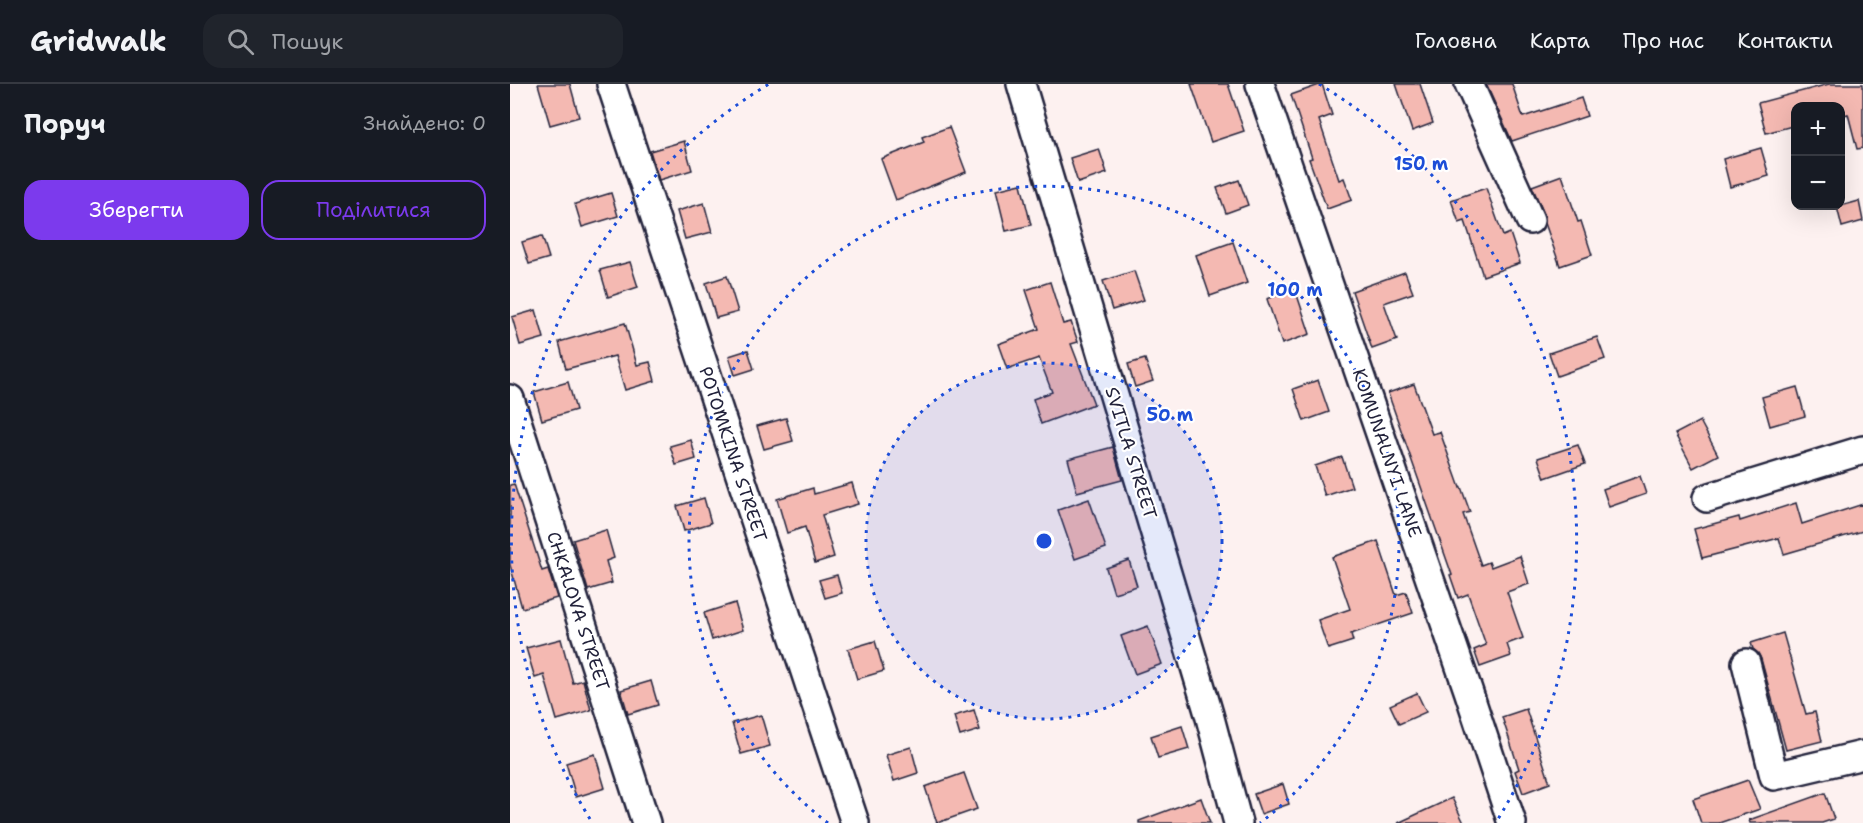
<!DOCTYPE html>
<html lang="uk">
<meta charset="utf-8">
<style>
body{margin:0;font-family:"Shantell Sans",sans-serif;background:#20242c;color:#f1f3f6}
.controls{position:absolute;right:18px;top:18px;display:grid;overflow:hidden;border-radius:12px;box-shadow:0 6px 24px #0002}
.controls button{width:54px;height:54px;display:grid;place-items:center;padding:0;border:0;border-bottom:2px solid #363941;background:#171b24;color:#f1f3f6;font:30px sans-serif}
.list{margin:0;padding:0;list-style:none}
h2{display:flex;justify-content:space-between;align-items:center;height:78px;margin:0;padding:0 24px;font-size:26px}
h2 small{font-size:20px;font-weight:400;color:#9ea1a6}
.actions{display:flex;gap:12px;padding:18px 24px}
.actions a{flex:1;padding:14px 0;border:2px solid #7c3aed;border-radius:18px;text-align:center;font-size:21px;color:#7c3aed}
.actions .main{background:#7c3aed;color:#fff}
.icon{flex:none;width:33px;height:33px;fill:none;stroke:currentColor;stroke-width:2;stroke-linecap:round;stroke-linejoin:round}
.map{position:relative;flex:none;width:1353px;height:739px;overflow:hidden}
header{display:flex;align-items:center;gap:36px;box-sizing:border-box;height:84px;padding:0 30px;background:#171b24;border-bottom:2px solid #363941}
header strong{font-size:28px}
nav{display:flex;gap:33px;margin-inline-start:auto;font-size:21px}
.search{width:420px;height:54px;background:#20242c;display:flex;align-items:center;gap:15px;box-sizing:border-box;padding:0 21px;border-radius:18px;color:#9ea1a6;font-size:22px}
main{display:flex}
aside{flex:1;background:#171b24}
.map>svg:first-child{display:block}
.building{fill:#f4b9b2;stroke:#22223b;stroke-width:1.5}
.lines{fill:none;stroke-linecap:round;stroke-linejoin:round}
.street-casing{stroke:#22223b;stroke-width:32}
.street{stroke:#fff;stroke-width:27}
.ring{fill:none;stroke:#1d4ed8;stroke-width:3;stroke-dasharray:3 6}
.labels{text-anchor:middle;stroke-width:4.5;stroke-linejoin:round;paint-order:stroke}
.street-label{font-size:18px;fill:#22223b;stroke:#fff}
.centre{fill:#1d4ed8;stroke:#fff;stroke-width:3}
.ring-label{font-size:18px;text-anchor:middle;font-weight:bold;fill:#1d4ed8;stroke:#fff;stroke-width:4.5;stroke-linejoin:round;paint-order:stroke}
</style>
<header>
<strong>Gridwalk</strong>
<div class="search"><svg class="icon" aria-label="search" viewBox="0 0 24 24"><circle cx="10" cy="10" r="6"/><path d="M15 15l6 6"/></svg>Пошук</div>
<nav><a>Головна</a><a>Карта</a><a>Про нас</a><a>Контакти</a></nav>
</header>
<main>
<aside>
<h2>Поруч<small>Знайдено: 0</small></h2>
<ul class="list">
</ul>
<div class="actions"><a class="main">Зберегти</a><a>Поділитися</a></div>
</aside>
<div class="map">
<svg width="1353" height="739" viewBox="0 0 1353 739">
<rect width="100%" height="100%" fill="#fdf1f0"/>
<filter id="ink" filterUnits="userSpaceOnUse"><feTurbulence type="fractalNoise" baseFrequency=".0167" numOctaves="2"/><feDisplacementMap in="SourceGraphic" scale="12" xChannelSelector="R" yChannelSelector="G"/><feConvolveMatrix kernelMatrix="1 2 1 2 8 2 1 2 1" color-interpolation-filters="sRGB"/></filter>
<g filter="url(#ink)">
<g class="building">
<polygon points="28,0 60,0 69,33 40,41"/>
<polygon points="681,0 718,0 734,47 701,58"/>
<polygon points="812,0 822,31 809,36 829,96 834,94 842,116 817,125 799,75 802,74 781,11"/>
<polygon points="886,0 910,0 923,39 902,47"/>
<polygon points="976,0 1002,0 1013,33 1071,14 1077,32 1002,57"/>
<polygon points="1319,0 1353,0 1353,64 1347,65 1338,30 1330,32 1330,22 1286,22 1286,41 1256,49 1248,19"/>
<polygon points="439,43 456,88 386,116 371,75 414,58 412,53"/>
<polygon points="174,57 182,86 149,96 140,67"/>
<polygon points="1251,64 1259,92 1220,103 1213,75"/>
<polygon points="589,65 597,89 568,99 560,74"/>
<polygon points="1052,91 1068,138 1071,137 1082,171 1050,182 1035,139 1034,130 1022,102"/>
<polygon points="729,96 738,121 716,129 707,104"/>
<polygon points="511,100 521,141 496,147 486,106"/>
<polygon points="976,104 993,152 1000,149 1010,179 973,192 955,137 949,139 941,116"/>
<polygon points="101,109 108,132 72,143 65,120"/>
<polygon points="1349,117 1353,137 1332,143 1327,123"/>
<polygon points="194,119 202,148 175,155 167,127"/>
<polygon points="32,152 39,174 19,180 12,158"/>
<polygon points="723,158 737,199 700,212 686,171"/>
<polygon points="120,178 128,203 98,213 90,186"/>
<polygon points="624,187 634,216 602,226 593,197"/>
<polygon points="895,188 903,209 874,219 887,256 862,265 842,207"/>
<polygon points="217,192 228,228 206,234 196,199"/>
<polygon points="540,198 553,240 561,238 568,258 561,260 584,320 531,340 523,315 542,308 529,274 497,285 488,260 529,245 516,206"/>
<polygon points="785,205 800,250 772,260 757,215"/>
<polygon points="26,226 34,254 10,261 2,233"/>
<polygon points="115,239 127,281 140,278 145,297 115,306 105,272 56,285 49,258"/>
<polygon points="1087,253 1095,275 1047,292 1039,269"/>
<polygon points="238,266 244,285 225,291 219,272"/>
<polygon points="635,275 643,297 625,303 618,280"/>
<polygon points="808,296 819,328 794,337 783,305"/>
<polygon points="58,298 66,326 32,336 24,308"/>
<polygon points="904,300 922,350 930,348 950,404 951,403 960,428 953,430 971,481 979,478 981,483 1010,472 1019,500 997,508 1013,554 997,560 1001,572 970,583 964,566 976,561 958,510 948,514 940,491 942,491 878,309"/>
<polygon points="1287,303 1295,332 1260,342 1252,313"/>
<polygon points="276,334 283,357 254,365 247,342"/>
<polygon points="1190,337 1208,371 1183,384 1165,350"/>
<polygon points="181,356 186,375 166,381 160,362"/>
<polygon points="1068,361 1075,380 1035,394 1028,374"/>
<polygon points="603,363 612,396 567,408 558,375"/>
<polygon points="832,373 842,403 815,412 805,382"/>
<polygon points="1130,392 1136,410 1099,423 1093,405"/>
<polygon points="342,399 348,420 312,431 324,473 305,479 295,443 277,449 267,415 303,404 304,410"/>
<polygon points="4,400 32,487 38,485 47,514 12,524 0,481 0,401"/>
<polygon points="194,414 201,439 174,447 167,422"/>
<polygon points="579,415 596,464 565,475 548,426"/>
<polygon points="1286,419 1292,440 1353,420 1353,447 1274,470 1269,454 1192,474 1184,445 1229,433 1230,437"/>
<polygon points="96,446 104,474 96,477 102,499 78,506 63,456"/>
<polygon points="868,457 886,511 896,508 903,529 841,550 843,557 818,565 808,536 840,525 822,473"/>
<polygon points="619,476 627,502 604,509 596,484"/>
<polygon points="327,491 332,509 315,514 309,496"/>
<polygon points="225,519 233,546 202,556 194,529"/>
<polygon points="638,542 652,580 625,590 611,552"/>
<polygon points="1273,549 1296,630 1305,628 1312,657 1276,666 1251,575 1248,569 1243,565 1241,559"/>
<polygon points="51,555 63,599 73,596 81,626 47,636 34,591 25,594 16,564"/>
<polygon points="365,557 374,587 347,595 338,565"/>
<polygon points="141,597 148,621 118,630 111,606"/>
<polygon points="907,609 916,628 889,640 880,621"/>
<polygon points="1016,625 1040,699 1013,709 1005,687 1009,685 992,633"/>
<polygon points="464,626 470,646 450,652 444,632"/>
<polygon points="251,631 260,662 231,670 222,639"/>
<polygon points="672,642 679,665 648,674 641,652"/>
<polygon points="401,663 408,689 384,697 376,671"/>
<polygon points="85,670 95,704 66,713 56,679"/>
<polygon points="454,689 467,725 427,739 415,703"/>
<polygon points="1238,696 1250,725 1209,739 1191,739 1183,715"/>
<polygon points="773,700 779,720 751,730 744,710"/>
<polygon points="1315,709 1324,735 1312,739 1240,739 1239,736"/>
<polygon points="691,714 700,739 629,739 629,737"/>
<polygon points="942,714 954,739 888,739"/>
</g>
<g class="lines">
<defs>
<g id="street">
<polyline points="101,0 345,739"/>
<polyline points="511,0 699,630 728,739"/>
<polyline points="750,0 958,606 1002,739"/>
<polyline points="959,0 1020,136"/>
<polyline points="0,315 136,739"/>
<polyline points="1197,414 1353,366"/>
<polyline points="1236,579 1264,692 1353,671"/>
</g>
</defs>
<use href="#street" class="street-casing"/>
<use href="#street" class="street"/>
</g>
</g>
<circle cx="534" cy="457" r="178" fill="#1d4ed8" fill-opacity=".12"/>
<g class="ring">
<circle cx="534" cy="457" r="178"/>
<path d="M318 739A355 355 0 1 1 750 739"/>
<path d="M80 735A533 533 0 0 1 259 0M809 0A533 533 0 0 1 988 735"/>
</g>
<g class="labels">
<g class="street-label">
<text transform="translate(621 369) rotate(73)" y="6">SVITLA STREET</text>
<text transform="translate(877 369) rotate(71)" y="6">KOMUNALNYI LANE</text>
<text transform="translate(223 370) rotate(72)" y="6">POTOMKINA STREET</text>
<text transform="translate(68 527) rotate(72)" y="6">CHKALOVA STREET</text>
</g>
</g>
<circle cx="534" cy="457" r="9" class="centre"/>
<g class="ring-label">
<text x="911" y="86">150 m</text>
<text x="785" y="212">100 m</text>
<text x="660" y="337">50 m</text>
</g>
</svg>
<div class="controls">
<button>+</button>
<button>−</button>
</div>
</div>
</main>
